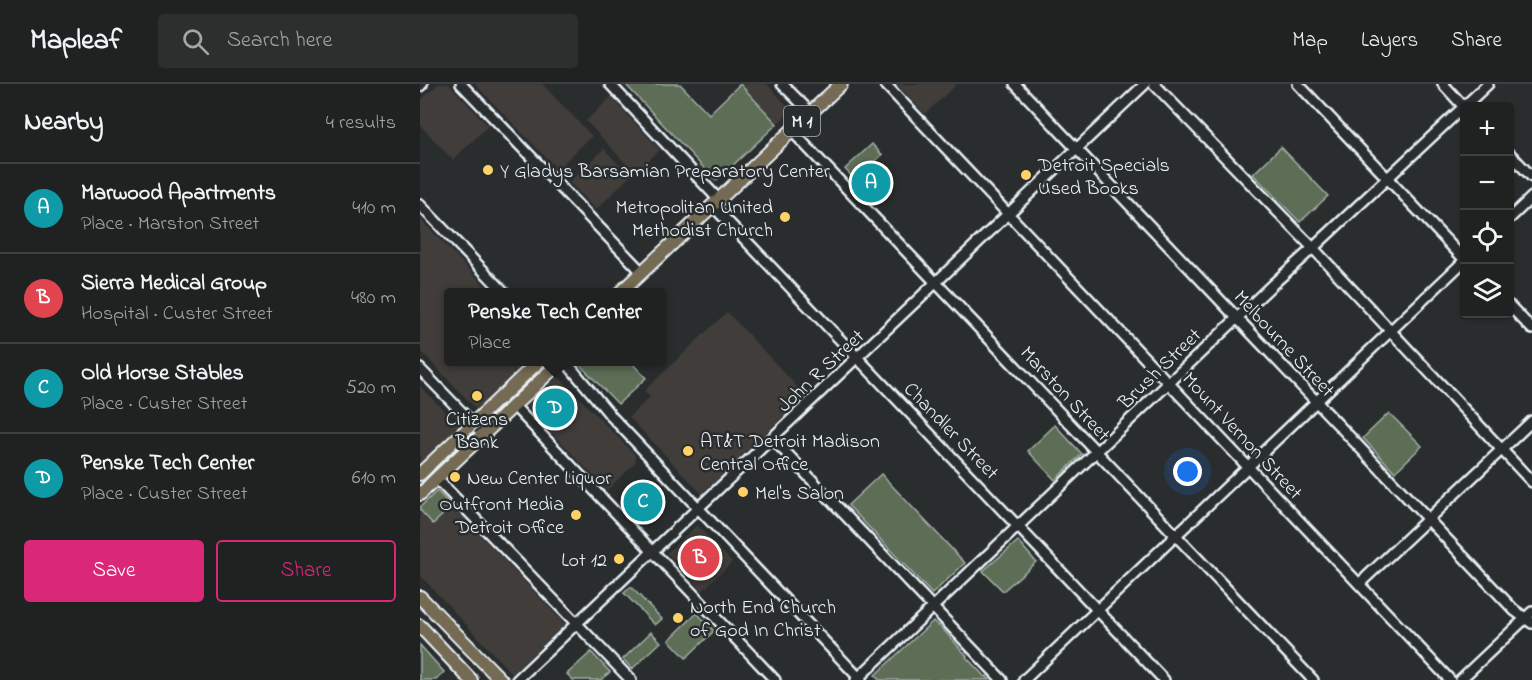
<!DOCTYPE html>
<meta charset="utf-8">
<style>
body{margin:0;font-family:"Indie Flower",sans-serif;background:#2d2f2f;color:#f1f3f6}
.controls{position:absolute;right:18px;top:18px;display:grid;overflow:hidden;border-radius:6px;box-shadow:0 2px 4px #0004}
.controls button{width:54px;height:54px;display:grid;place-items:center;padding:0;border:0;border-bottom:2px solid #3d3f40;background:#202222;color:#f1f3f6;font:30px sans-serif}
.you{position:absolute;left:768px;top:388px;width:21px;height:21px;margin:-15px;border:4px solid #fff;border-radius:50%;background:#1a73e8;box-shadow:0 0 0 9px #1a73e833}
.badge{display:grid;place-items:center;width:39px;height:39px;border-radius:50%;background:#db2777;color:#fff;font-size:20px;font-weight:700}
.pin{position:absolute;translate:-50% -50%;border:3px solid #fff;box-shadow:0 2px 6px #0006}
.popup{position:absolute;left:24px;top:204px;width:222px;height:78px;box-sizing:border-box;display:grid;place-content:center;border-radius:6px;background:#202222;filter:drop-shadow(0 2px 4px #0005);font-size:20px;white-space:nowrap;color:#a2a4a5}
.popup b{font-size:22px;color:#f1f3f6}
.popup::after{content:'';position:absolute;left:50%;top:100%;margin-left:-12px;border:12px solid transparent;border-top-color:#202222}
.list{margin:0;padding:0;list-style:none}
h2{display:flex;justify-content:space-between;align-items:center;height:78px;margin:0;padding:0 24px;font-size:26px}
h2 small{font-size:20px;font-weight:400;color:#a2a4a5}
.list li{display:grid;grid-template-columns:39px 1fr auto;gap:18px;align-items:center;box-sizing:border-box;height:90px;padding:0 24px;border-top:2px solid #3d3f40}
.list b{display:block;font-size:22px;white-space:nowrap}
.list p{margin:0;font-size:20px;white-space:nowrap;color:#a2a4a5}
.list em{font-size:20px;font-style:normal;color:#a2a4a5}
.actions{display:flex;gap:12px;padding:18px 24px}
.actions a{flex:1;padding:14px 0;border:2px solid #db2777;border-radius:6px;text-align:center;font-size:21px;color:#db2777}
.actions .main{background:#db2777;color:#fff}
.icon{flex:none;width:33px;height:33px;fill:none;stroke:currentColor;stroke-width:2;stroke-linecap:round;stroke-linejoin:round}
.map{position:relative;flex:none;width:1112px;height:596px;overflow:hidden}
header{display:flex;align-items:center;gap:36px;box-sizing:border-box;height:84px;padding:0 30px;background:#202222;border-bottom:2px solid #3d3f40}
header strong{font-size:28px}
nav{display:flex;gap:33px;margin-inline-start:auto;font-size:21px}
.search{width:420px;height:54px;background:#2d2f2f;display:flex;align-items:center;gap:15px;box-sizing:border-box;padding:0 21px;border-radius:6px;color:#a2a4a5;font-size:22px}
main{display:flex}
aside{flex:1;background:#202222}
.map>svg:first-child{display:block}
.built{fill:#403e3b}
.green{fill:#5d6d56;stroke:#a2afa7;stroke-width:1.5}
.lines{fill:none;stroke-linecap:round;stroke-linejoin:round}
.minor-casing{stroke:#e8f1f8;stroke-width:14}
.major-casing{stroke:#e8f1f8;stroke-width:16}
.minor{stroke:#2a2d2e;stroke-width:9}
.major{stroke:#746b52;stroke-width:12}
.tram{stroke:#e8f1f8;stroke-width:1.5}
.poi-dot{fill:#ffd166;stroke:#2a2d2e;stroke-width:2}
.labels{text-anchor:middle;stroke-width:5;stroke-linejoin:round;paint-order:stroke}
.shield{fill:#2a2d2e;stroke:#afb6bb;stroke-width:1.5}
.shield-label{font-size:18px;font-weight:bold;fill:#e8f1f8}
.poi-label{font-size:20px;fill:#e8f1f8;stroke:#2a2d2e;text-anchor:start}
.street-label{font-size:20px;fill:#e8f1f8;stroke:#2a2d2e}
</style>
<header>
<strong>Mapleaf</strong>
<div class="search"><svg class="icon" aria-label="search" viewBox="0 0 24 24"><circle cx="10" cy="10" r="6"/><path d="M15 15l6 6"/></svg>Search here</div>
<nav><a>Map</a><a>Layers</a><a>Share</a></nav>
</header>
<main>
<aside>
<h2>Nearby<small>4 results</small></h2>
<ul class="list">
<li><span class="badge" style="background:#0f9aa8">A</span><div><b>Marwood Apartments</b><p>Place · Marston Street</p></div><em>410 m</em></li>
<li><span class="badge" style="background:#e0444e">B</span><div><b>Sierra Medical Group</b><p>Hospital · Custer Street</p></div><em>480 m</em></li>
<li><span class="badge" style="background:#0f9aa8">C</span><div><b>Old Horse Stables</b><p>Place · Custer Street</p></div><em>520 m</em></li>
<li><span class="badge" style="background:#0f9aa8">D</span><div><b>Penske Tech Center</b><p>Place · Custer Street</p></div><em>610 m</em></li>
</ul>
<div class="actions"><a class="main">Save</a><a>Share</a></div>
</aside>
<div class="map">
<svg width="1112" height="596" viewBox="0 0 1112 596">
<rect width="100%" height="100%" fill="#2a2d2e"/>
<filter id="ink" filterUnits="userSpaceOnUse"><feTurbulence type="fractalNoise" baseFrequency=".0167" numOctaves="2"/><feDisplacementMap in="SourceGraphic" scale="12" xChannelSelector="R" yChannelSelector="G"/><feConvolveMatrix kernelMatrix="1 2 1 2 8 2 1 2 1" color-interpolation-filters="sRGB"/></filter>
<g filter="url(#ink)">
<g class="built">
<polygon points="18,0 29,0 68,42 33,76 0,41 0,17"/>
<polygon points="55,0 122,0 172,52 137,85"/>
<polygon points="320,0 347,0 371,26 357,40"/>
<polygon points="476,0 537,0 505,30"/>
<polygon points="191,13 240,66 215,89 166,37"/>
<polygon points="184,65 210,92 176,126 149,98"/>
<polygon points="0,135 71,208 28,208 28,278 109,278 57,326 0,266"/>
<polygon points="307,228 385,311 282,410 209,333 230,313 224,307"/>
<polygon points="138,292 215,371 216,378 187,406 106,322"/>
<polygon points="0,302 39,342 0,379"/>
<polygon points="17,406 145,540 92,590 0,491 0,422"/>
<polygon points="277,441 312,478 282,507 247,469"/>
</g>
<g class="green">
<polygon points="209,0 260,0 289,30 320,0 357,40 296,97 207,2"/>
<polygon points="452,60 462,71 435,96 425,85"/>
<polygon points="861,63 908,112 880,138 833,90"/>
<polygon points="157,278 211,278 226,294 198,320"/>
<polygon points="969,329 1002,362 975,388 943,354"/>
<polygon points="635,341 662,370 635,396 608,367"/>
<polygon points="461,390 545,479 512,510 428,421"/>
<polygon points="17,407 32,422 13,440 0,426 0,423"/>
<polygon points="598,457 616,478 583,507 563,487"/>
<polygon points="211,503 242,535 235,541 204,509"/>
<polygon points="277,529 294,547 266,574 249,556"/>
<polygon points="513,537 518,542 519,541 547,572 546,573 565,593 567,592 570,596 459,596 455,591"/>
<polygon points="231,548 241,558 212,585 203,575"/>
<polygon points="0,561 24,588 16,596 0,596"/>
<polygon points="171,568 190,588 181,596 153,596 147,590"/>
</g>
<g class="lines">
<defs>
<g id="minor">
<polyline points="41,0 222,188"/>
<polyline points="190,0 299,116"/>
<polyline points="362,0 391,29"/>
<polyline points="465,0 1030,596"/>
<polyline points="595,0 1094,526 1112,539"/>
<polyline points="734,0 893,164 1112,398"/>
<polyline points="878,0 1044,175"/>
<polyline points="1023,0 1044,23"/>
<polyline points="0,2 2,0"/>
<polyline points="372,47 893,596"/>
<polyline points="1090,70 1112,93"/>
<polyline points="0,121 84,208"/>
<polyline points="293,122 744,596"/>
<polyline points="1090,134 1112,113"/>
<polyline points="1090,222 1112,245"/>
<polyline points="146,278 192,333 441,596"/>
<polyline points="0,285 63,350"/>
<polyline points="94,322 355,596"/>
<polyline points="353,355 582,596"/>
<polyline points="16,394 211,596"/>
<polyline points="939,500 1112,337"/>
<polyline points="97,596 725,0"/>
<polyline points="436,596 853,200 893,164 1068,0"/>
<polyline points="604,596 1044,177"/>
<polyline points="1040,596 1112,528"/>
</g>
<g id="major">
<polyline points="201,208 421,0"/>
<polyline points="0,390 118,278"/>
<polyline points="0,410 140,278"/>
<polyline points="0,513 81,596"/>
<polyline points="0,542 51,596"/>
</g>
</defs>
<use href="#minor" class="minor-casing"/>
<use href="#major" class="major-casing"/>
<use href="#minor" class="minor"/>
<use href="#major" class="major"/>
<polyline class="tram" points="0,402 16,383 82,320"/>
</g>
</g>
<g class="poi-dot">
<circle cx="68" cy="86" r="6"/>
<circle cx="606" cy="91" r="6"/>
<circle cx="365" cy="133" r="6"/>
<circle cx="57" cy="312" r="6"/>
<circle cx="268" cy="367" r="6"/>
<circle cx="35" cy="393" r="6"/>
<circle cx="323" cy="408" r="6"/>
<circle cx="156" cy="431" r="6"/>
<circle cx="199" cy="475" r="6"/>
<circle cx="258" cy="534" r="6"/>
</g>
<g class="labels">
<rect class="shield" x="364" y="22" width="36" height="30" rx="4.5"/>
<g class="shield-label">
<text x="382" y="43">M 1</text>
</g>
<g class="poi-label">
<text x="618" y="87">Detroit Specials<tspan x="618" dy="23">Used Books</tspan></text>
<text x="80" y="93">Y Gladys Barsamian Preparatory Center</text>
<text x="353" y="129" text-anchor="end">Metropolitan United<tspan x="353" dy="23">Methodist Church</tspan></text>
<text x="57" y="341" text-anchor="middle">Citizens<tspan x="57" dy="23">Bank</tspan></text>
<text x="280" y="363">AT&amp;T Detroit Madison<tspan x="280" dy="23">Central Office</tspan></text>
<text x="47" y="400">New Center Liquor</text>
<text x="335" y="415">Mel's Salon</text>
<text x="144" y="426" text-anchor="end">Outfront Media<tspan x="144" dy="23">Detroit Office</tspan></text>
<text x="187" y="482" text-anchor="end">Lot 12</text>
<text x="270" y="529">North End Church<tspan x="270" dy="23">of God In Christ</tspan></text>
</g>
<g class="street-label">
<text transform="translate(865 259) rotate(47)" y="7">Melbourne Street</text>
<text transform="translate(739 284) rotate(-44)" y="7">Brush Street</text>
<text transform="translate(400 286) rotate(-43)" y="7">John R Street</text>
<text transform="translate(646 309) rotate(47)" y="7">Marston Street</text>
<text transform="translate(532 346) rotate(46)" y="7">Chandler Street</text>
<text transform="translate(823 351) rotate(47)" y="7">Mount Vernon Street</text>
</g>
</g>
</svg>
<div class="controls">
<button>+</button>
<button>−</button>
<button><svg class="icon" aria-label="locate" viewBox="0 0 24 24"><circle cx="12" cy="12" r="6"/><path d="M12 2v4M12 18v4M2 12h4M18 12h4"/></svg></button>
<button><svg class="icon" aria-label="layers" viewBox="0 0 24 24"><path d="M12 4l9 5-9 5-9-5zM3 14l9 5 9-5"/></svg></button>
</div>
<div class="you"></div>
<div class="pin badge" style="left:451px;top:99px;background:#0f9aa8">A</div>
<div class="pin badge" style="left:280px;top:474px;background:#e0444e">B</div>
<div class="pin badge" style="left:223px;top:418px;background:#0f9aa8">C</div>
<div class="pin badge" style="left:135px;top:324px;background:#0f9aa8">D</div>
<div class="popup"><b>Penske Tech Center</b>Place</div>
</div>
</main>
